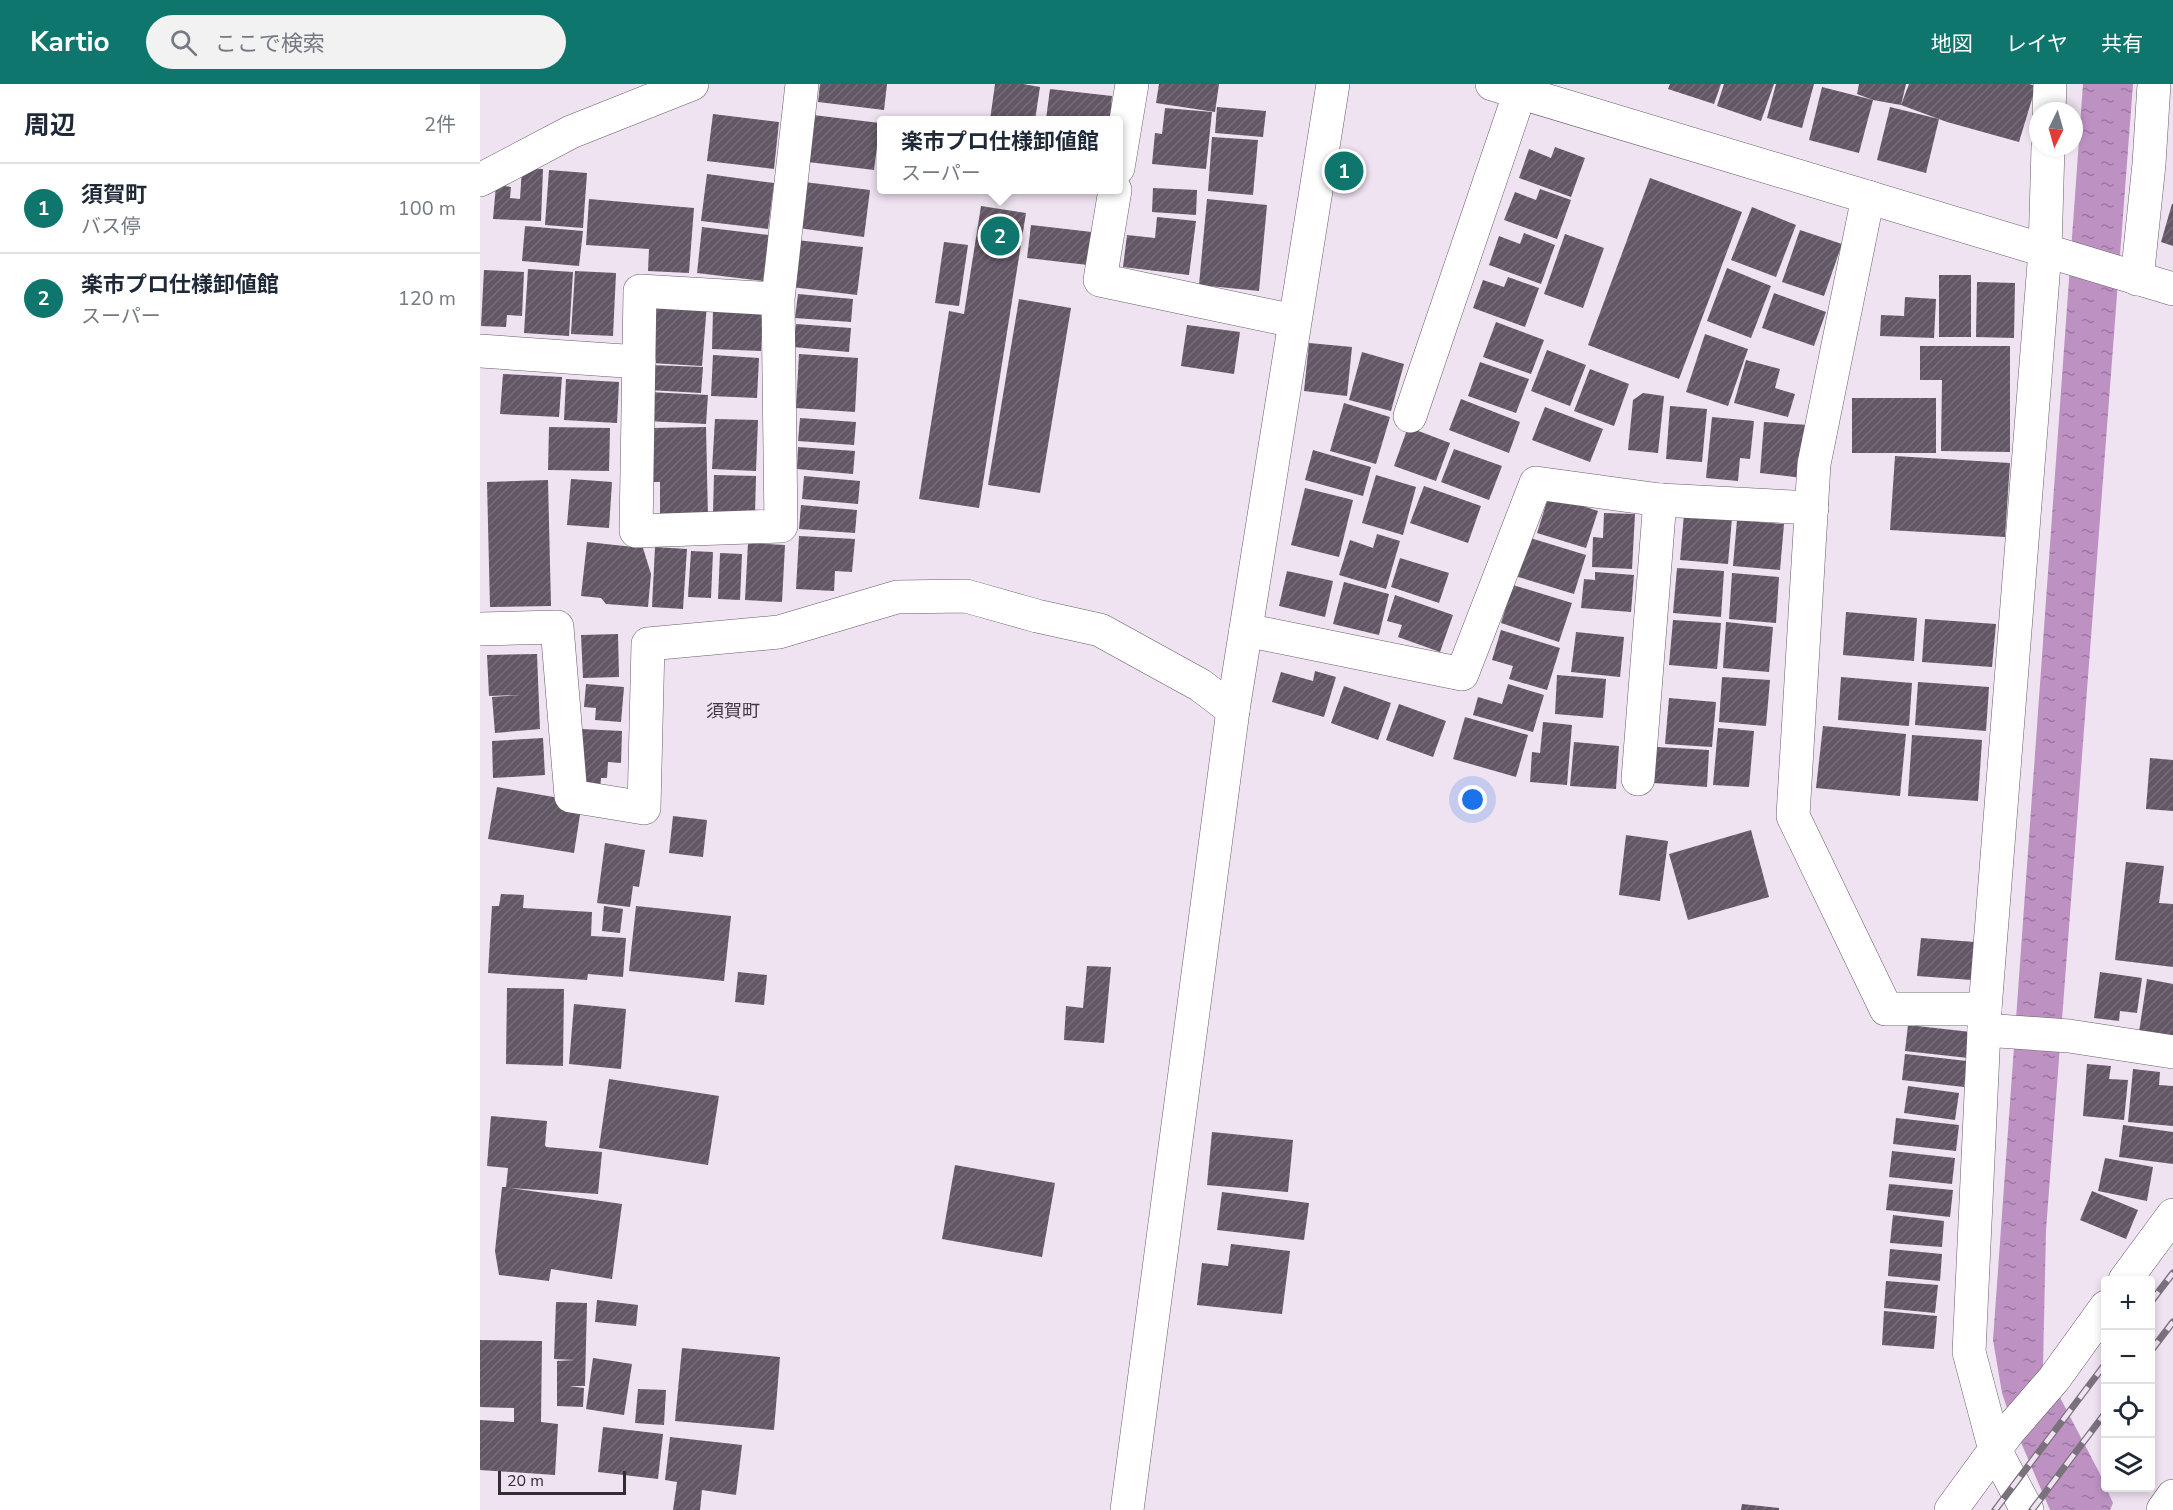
<!DOCTYPE html>
<html lang="ja">
<meta charset="utf-8">
<style>
body{margin:0;font-family:"Nunito Sans","Noto Sans JP",sans-serif;background:#f2f2f3;color:#1f2937}
.controls{position:absolute;right:18px;bottom:18px;display:grid;overflow:hidden;border-radius:6px;box-shadow:0 3px 9px #0003}
.controls button{width:54px;height:54px;display:grid;place-items:center;padding:0;border:0;border-bottom:2px solid #e0e1e3;background:#fff;color:#1f2937;font:30px sans-serif}
.compass{position:absolute;left:1549px;top:18px;width:54px;height:54px;border-radius:50%;background:#fff;box-shadow:0 3px 9px #0003;rotate:185deg}
.scale{position:absolute;left:18px;bottom:15px;width:128px;box-sizing:border-box;padding-left:6px;border:3px solid #322d33;border-top:0;font-size:16px;line-height:21px;white-space:nowrap;color:#322d33;-webkit-text-stroke:4px #efe2f1;paint-order:stroke}
.you{position:absolute;left:993px;top:716px;width:21px;height:21px;margin:-15px;border:4px solid #fff;border-radius:50%;background:#1a73e8;box-shadow:0 0 0 9px #1a73e833}
.badge{display:grid;place-items:center;width:39px;height:39px;border-radius:50%;background:#0f766e;color:#fff;font-size:20px;font-weight:700}
.pin{position:absolute;translate:-50% -50%;border:3px solid #fff;box-shadow:0 2px 6px #0006}
.popup{position:absolute;left:397px;top:32px;width:246px;height:78px;box-sizing:border-box;display:grid;place-content:center;border-radius:6px;background:#fff;filter:drop-shadow(0 2px 4px #0005);font-size:20px;white-space:nowrap;color:#747a83}
.popup b{font-size:22px;color:#1f2937}
.popup::after{content:'';position:absolute;left:50%;top:100%;margin-left:-12px;border:12px solid transparent;border-top-color:#fff}
.list{margin:0;padding:0;list-style:none}
h2{display:flex;justify-content:space-between;align-items:center;height:78px;margin:0;padding:0 24px;font-size:26px}
h2 small{font-size:20px;font-weight:400;color:#747a83}
.list li{display:grid;grid-template-columns:39px 1fr auto;gap:18px;align-items:center;box-sizing:border-box;height:90px;padding:0 24px;border-top:2px solid #e0e1e3}
.list b{display:block;font-size:22px;white-space:nowrap}
.list p{margin:0;font-size:20px;white-space:nowrap;color:#747a83}
.list em{font-size:20px;font-style:normal;color:#747a83}
.icon{flex:none;width:33px;height:33px;fill:none;stroke:currentColor;stroke-width:2;stroke-linecap:round;stroke-linejoin:round}
.map{position:relative;flex:none;width:1693px;height:1426px;overflow:hidden}
header{display:flex;align-items:center;gap:36px;box-sizing:border-box;height:84px;padding:0 30px;background:#0f766e;color:#fff}
header strong{font-size:28px}
nav{display:flex;gap:33px;margin-inline-start:auto;font-size:21px}
.search{width:420px;height:54px;background:#f2f2f3;display:flex;align-items:center;gap:15px;box-sizing:border-box;padding:0 21px;border-radius:33px;color:#747a83;font-size:22px}
main{display:flex}
aside{flex:1;background:#fff}
.map>svg:first-child{display:block}
.water{fill:url(#water-ripples)}
.building{fill:url(#building-hatch)}
.lines{fill:none;stroke-linecap:round;stroke-linejoin:round}
.minor-casing{stroke:#685d6a;stroke-width:34}
.minor{stroke:#fff;stroke-width:33}
.rail-casing{stroke:#79717b;stroke-width:7}
.rail{stroke:#efe2f1;stroke-width:4.5;stroke-dasharray:14;stroke-linecap:butt}
.labels{text-anchor:middle;stroke-width:6;stroke-linejoin:round;paint-order:stroke}
.neighbourhood-label{font-size:18px;fill:#423844;stroke:#efe2f1}
</style>
<header>
<strong>Kartio</strong>
<div class="search"><svg class="icon" aria-label="search" viewBox="0 0 24 24"><circle cx="10" cy="10" r="6"/><path d="M15 15l6 6"/></svg>ここで検索</div>
<nav><a>地図</a><a>レイヤ</a><a>共有</a></nav>
</header>
<main>
<aside>
<h2>周辺<small>2件</small></h2>
<ul class="list">
<li><span class="badge">1</span><div><b>須賀町</b><p>バス停</p></div><em>100 m</em></li>
<li><span class="badge">2</span><div><b>楽市プロ仕様卸値館</b><p>スーパー</p></div><em>120 m</em></li>
</ul>
</aside>
<div class="map">
<svg width="1693" height="1426" viewBox="0 0 1693 1426">
<defs>
<pattern id="water-ripples" width="26" height="14" patternUnits="userSpaceOnUse" patternTransform="scale(1.5)"><rect width="26" height="14" fill="#bd92c3"/><path d="M2 4q2-2 4 0t4 0M15 11q2-2 4 0t4 0" fill="none" stroke="#9a789f"/></pattern>
<pattern id="building-hatch" width="6" height="6" patternUnits="userSpaceOnUse" patternTransform="scale(1.5)"><rect width="6" height="6" fill="#635765"/><path d="M-1 1l2-2M0 6l6-6M5 7l2-2" fill="none" stroke="#766c78"/></pattern>
</defs>
<rect width="100%" height="100%" fill="#efe2f1"/>
<polygon class="water" points="1603,0 1653,0 1566,1146 1563,1281 1619,1388 1633,1419 1630,1426 1570,1426 1530,1333 1522,1309 1513,1256"/>
<g class="building">
<polygon points="340,0 407,0 404,26 338,18"/>
<polygon points="515,0 543,0 560,3 555,36 510,36"/>
<polygon points="679,0 739,0 735,28 676,19"/>
<polygon points="1190,0 1241,0 1234,20 1188,5"/>
<polygon points="1244,0 1294,0 1281,37 1237,22"/>
<polygon points="1296,0 1334,0 1322,44 1287,34"/>
<polygon points="1379,0 1426,0 1421,21 1393,16 1377,10"/>
<polygon points="1429,0 1549,0 1556,2 1539,58 1467,38 1421,21"/>
<polygon points="1342,3 1393,16 1379,69 1329,56"/>
<polygon points="570,5 632,12 630,36 566,35"/>
<polygon points="737,23 786,27 783,53 735,49"/>
<polygon points="1410,23 1459,35 1446,89 1397,76"/>
<polygon points="685,24 732,28 726,85 672,80 675,49 682,50"/>
<polygon points="233,30 299,38 294,85 227,77"/>
<polygon points="333,31 400,39 394,86 328,78"/>
<polygon points="732,53 778,56 773,111 728,107"/>
<polygon points="1075,63 1105,74 1091,113 1039,94 1049,65 1071,74"/>
<polygon points="42,84 63,85 61,137 13,135 16,101 31,103 30,114 40,115"/>
<polygon points="69,86 107,89 103,144 65,141"/>
<polygon points="227,90 294,99 288,145 221,137"/>
<polygon points="1170,94 1262,128 1199,295 1108,261"/>
<polygon points="324,98 390,106 384,153 318,144"/>
<polygon points="673,104 717,106 716,131 672,128"/>
<polygon points="1060,105 1091,116 1077,155 1024,136 1035,108 1056,116"/>
<polygon points="109,115 214,124 209,189 168,187 169,165 106,161"/>
<polygon points="727,115 787,121 779,207 719,201"/>
<polygon points="1692,120 1693,120 1693,162 1681,158"/>
<polygon points="501,122 546,129 499,424 439,415 469,227 484,230"/>
<polygon points="1272,123 1316,141 1296,193 1251,176"/>
<polygon points="677,133 716,137 709,191 643,183 647,151 675,154"/>
<polygon points="551,141 612,148 608,181 547,174"/>
<polygon points="45,142 103,147 99,182 42,177"/>
<polygon points="222,143 289,151 283,197 217,189"/>
<polygon points="1320,146 1362,160 1344,212 1302,198"/>
<polygon points="1044,149 1075,161 1061,200 1009,181 1019,152 1040,160"/>
<polygon points="1085,150 1124,164 1103,224 1064,210"/>
<polygon points="316,156 383,163 377,211 311,203"/>
<polygon points="464,158 488,161 479,222 455,219"/>
<polygon points="1247,184 1291,202 1271,254 1227,237"/>
<polygon points="48,185 93,188 89,252 44,249"/>
<polygon points="4,186 44,188 42,232 27,231 26,243 1,242"/>
<polygon points="95,187 136,189 133,252 91,250"/>
<rect x="1459" y="191" width="32" height="62"/>
<polygon points="1028,193 1059,204 1045,243 993,224 1003,196 1024,203"/>
<polygon points="1497,198 1535,199 1534,254 1496,253"/>
<polygon points="1294,209 1346,228 1334,262 1282,244"/>
<polygon points="318,210 373,215 371,238 315,234"/>
<polygon points="1425,213 1456,215 1454,254 1400,252 1401,231 1424,232"/>
<polygon points="539,215 591,224 560,409 508,401"/>
<polygon points="177,216 227,220 222,282 171,279"/>
<polygon points="233,227 283,229 281,267 232,265"/>
<polygon points="1016,238 1064,256 1051,290 1003,273"/>
<polygon points="316,240 371,244 369,268 313,263"/>
<polygon points="707,241 760,248 754,290 701,282"/>
<polygon points="1225,250 1268,265 1248,322 1206,308"/>
<polygon points="829,259 872,263 867,312 824,307"/>
<polygon points="1440,262 1530,262 1530,368 1461,367 1462,296 1440,296"/>
<polygon points="1067,266 1106,281 1090,322 1051,307"/>
<polygon points="882,268 924,280 911,327 869,316"/>
<polygon points="319,270 378,274 375,328 316,324"/>
<polygon points="233,271 279,274 277,314 231,312"/>
<polygon points="1266,276 1300,285 1295,304 1315,310 1308,333 1254,319"/>
<polygon points="1000,278 1049,295 1036,329 988,312"/>
<polygon points="171,281 223,283 221,309 169,306"/>
<polygon points="1110,285 1149,300 1134,342 1094,327"/>
<polygon points="23,290 82,293 79,333 20,330"/>
<polygon points="86,295 139,298 137,339 84,336"/>
<polygon points="169,308 228,311 226,340 167,337"/>
<polygon points="1163,309 1184,312 1178,369 1148,366 1153,316"/>
<rect x="1372" y="314" width="84" height="55"/>
<polygon points="981,315 1040,338 1029,369 969,346"/>
<polygon points="864,319 910,333 896,380 850,367"/>
<polygon points="1190,322 1227,325 1222,378 1186,375"/>
<polygon points="1065,323 1123,345 1110,378 1052,356"/>
<polygon points="1232,333 1274,337 1270,375 1260,374 1258,397 1226,394"/>
<polygon points="320,334 376,338 374,361 318,357"/>
<polygon points="235,335 278,336 276,387 232,385"/>
<polygon points="1284,338 1328,341 1323,394 1280,389"/>
<polygon points="69,343 130,344 129,387 68,386"/>
<polygon points="226,343 228,434 180,435 180,398 173,398 172,344"/>
<polygon points="928,343 970,359 956,397 914,382"/>
<polygon points="318,363 375,367 373,390 317,385"/>
<polygon points="974,365 1022,382 1009,416 961,398"/>
<polygon points="833,366 891,383 883,412 825,396"/>
<polygon points="1415,372 1530,379 1525,453 1410,446"/>
<polygon points="234,391 276,392 275,430 233,429"/>
<polygon points="896,391 936,403 923,451 882,439"/>
<polygon points="324,392 380,397 378,420 322,415"/>
<polygon points="91,395 132,398 129,444 87,441"/>
<polygon points="68,396 71,522 10,523 7,398"/>
<polygon points="944,402 1001,422 988,459 930,439"/>
<polygon points="825,404 873,416 859,473 811,461"/>
<polygon points="1069,411 1118,427 1106,464 1057,449"/>
<polygon points="321,421 377,426 375,449 319,445"/>
<polygon points="1124,429 1155,430 1152,485 1112,483 1113,453 1123,454"/>
<polygon points="1204,430 1252,434 1248,480 1200,476"/>
<polygon points="1257,436 1304,440 1300,486 1253,482"/>
<polygon points="897,450 920,457 906,505 859,491 870,456 893,464"/>
<polygon points="319,452 375,455 372,488 355,487 354,507 316,505"/>
<polygon points="1047,453 1106,471 1094,510 1035,492"/>
<polygon points="107,458 163,464 171,490 168,523 126,520 121,514 101,512"/>
<polygon points="268,459 305,461 302,518 265,516"/>
<polygon points="175,463 207,465 203,525 172,523"/>
<polygon points="211,467 233,468 231,514 208,513"/>
<polygon points="240,469 262,470 260,516 238,515"/>
<polygon points="920,474 969,489 959,519 911,503"/>
<polygon points="1197,484 1244,487 1241,533 1193,529"/>
<polygon points="807,487 853,497 845,533 799,522"/>
<polygon points="1115,488 1154,491 1151,528 1101,524 1104,495 1115,496"/>
<polygon points="1252,489 1299,493 1296,539 1249,535"/>
<polygon points="864,498 909,510 899,551 853,540"/>
<polygon points="1033,501 1092,519 1079,558 1021,539"/>
<polygon points="915,511 973,531 960,568 918,553 922,541 907,537"/>
<polygon points="1366,528 1437,534 1434,577 1363,571"/>
<polygon points="1445,535 1516,540 1512,583 1442,578"/>
<polygon points="1193,536 1241,539 1237,585 1189,581"/>
<polygon points="1246,538 1293,543 1289,588 1243,584"/>
<polygon points="1021,546 1080,564 1067,606 1029,595 1033,582 1012,576"/>
<polygon points="1096,548 1144,553 1140,593 1091,588"/>
<polygon points="138,550 139,593 103,594 101,551"/>
<polygon points="57,570 60,645 15,649 12,613 41,611 9,612 7,571"/>
<polygon points="835,587 856,593 844,633 792,618 801,588 833,597"/>
<polygon points="1077,591 1126,595 1123,634 1075,630"/>
<polygon points="1242,593 1290,596 1286,642 1239,638"/>
<polygon points="1361,593 1432,599 1429,642 1358,636"/>
<polygon points="1438,598 1509,603 1506,647 1435,641"/>
<polygon points="106,600 144,603 141,638 115,636 116,624 104,623"/>
<polygon points="1028,600 1064,611 1053,648 993,631 998,613 1022,620"/>
<polygon points="864,602 911,619 898,656 851,639"/>
<polygon points="1189,614 1236,618 1232,663 1185,660"/>
<polygon points="919,620 966,637 953,673 906,656"/>
<polygon points="985,633 1048,651 1036,693 973,675"/>
<polygon points="1063,638 1092,641 1087,701 1050,698 1052,668 1060,669"/>
<polygon points="1343,642 1426,650 1420,712 1336,704"/>
<polygon points="1238,644 1274,647 1269,703 1233,701"/>
<polygon points="101,645 142,647 141,679 128,678 127,694 121,694 120,707 106,707 107,698 98,698"/>
<polygon points="1432,651 1502,656 1498,717 1428,712"/>
<polygon points="63,654 65,691 13,694 12,657"/>
<polygon points="1094,658 1139,662 1136,705 1090,702"/>
<polygon points="1177,663 1229,666 1227,703 1174,699"/>
<polygon points="1670,674 1693,676 1693,727 1666,725"/>
<polygon points="17,703 102,718 94,769 8,755"/>
<polygon points="193,732 227,736 223,773 189,769"/>
<polygon points="1271,746 1289,813 1208,836 1189,770"/>
<polygon points="1146,751 1188,757 1180,817 1139,811"/>
<polygon points="125,759 165,766 159,803 153,802 150,823 117,819"/>
<polygon points="1646,778 1684,782 1679,819 1693,820 1693,883 1635,876"/>
<polygon points="21,810 44,811 43,824 112,828 111,852 146,854 143,893 108,890 107,896 8,889 12,822 19,822"/>
<polygon points="124,822 143,825 140,849 122,847"/>
<polygon points="156,822 251,832 244,897 149,887"/>
<polygon points="1441,854 1495,858 1492,896 1437,892"/>
<polygon points="607,882 631,883 624,959 584,956 586,922 603,924"/>
<polygon points="258,888 287,891 284,921 255,918"/>
<polygon points="1620,888 1662,894 1657,929 1640,927 1639,937 1614,934"/>
<polygon points="1667,895 1693,900 1693,954 1659,948"/>
<polygon points="27,904 84,905 83,982 26,980"/>
<polygon points="94,920 146,925 141,985 89,980"/>
<polygon points="1428,941 1491,948 1488,974 1425,967"/>
<polygon points="1425,970 1487,977 1484,1003 1422,996"/>
<polygon points="1607,980 1631,982 1629,995 1648,996 1644,1036 1603,1032"/>
<polygon points="1653,985 1680,988 1679,1001 1693,1002 1693,1042 1648,1038"/>
<polygon points="129,995 239,1012 228,1081 119,1064"/>
<polygon points="1428,1002 1479,1009 1475,1036 1424,1029"/>
<polygon points="11,1032 67,1037 65,1061 66,1063 122,1068 118,1110 30,1104 142,1120 132,1195 71,1185 69,1197 19,1191 15,1167 22,1103 26,1103 28,1084 7,1082"/>
<polygon points="1416,1034 1479,1041 1476,1067 1413,1060"/>
<polygon points="1643,1041 1693,1048 1693,1080 1639,1073"/>
<polygon points="732,1048 813,1056 808,1108 727,1101"/>
<polygon points="1412,1067 1475,1074 1472,1100 1409,1093"/>
<polygon points="1625,1074 1673,1083 1667,1117 1618,1107"/>
<polygon points="475,1081 575,1099 562,1173 462,1155"/>
<polygon points="1409,1100 1473,1106 1470,1133 1406,1126"/>
<polygon points="1612,1107 1658,1126 1646,1155 1600,1136"/>
<polygon points="742,1108 829,1119 824,1156 737,1146"/>
<polygon points="1413,1131 1464,1137 1462,1163 1410,1159"/>
<polygon points="751,1160 810,1167 802,1230 717,1221 722,1179 748,1182"/>
<polygon points="1410,1165 1462,1170 1460,1197 1408,1192"/>
<polygon points="1406,1197 1458,1201 1455,1229 1404,1224"/>
<polygon points="117,1216 158,1221 156,1242 115,1238"/>
<polygon points="76,1218 107,1219 105,1302 89,1302 104,1304 103,1323 77,1322 77,1277 95,1276 74,1275"/>
<polygon points="1404,1227 1457,1232 1454,1265 1402,1261"/>
<polygon points="0,1256 62,1257 61,1338 78,1340 75,1391 0,1386 0,1336 34,1338 34,1324 0,1323"/>
<polygon points="202,1264 300,1273 294,1346 195,1337"/>
<polygon points="113,1274 152,1280 144,1331 106,1325"/>
<polygon points="158,1305 186,1306 184,1341 155,1339"/>
<polygon points="123,1343 183,1350 178,1395 118,1388"/>
<polygon points="190,1353 262,1361 256,1411 222,1406 220,1426 193,1426 197,1398 185,1396"/>
<polygon points="1262,1420 1299,1424 1299,1426 1261,1426"/>
</g>
<g class="lines">
<defs>
<g id="minor">
<polyline points="1012,0 1693,205"/>
<polyline points="1569,27 1570,0"/>
<polyline points="638,84 652,0"/>
<polyline points="0,96 91,48 212,0"/>
<polyline points="635,106 620,196 814,237"/>
<polyline points="1388,113 1334,380 1313,732 1406,925 1505,925"/>
<polyline points="1657,195 1669,80 1674,0"/>
<polyline points="298,215 160,207 156,447 301,442 298,215 322,0"/>
<polyline points="0,267 159,278"/>
<polyline points="930,332 1040,8"/>
<polyline points="0,545 77,543 91,712 164,724 168,560 299,548 417,513 486,512 557,532 620,546 720,601 753,626"/>
<polyline points="766,546 982,590 1056,399 1180,416 1332,424"/>
<polyline points="1158,695 1180,416"/>
<polyline points="1504,946 1589,952 1693,968"/>
<polyline points="1645,1196 1693,1131"/>
<polyline points="647,1426 753,626 853,0"/>
<polyline points="1471,1426 1528,1348 1574,1295 1626,1223"/>
<polyline points="1547,1426 1515,1366 1489,1268 1505,925 1565,167 1568,63"/>
<polyline points="1683,1426 1693,1412"/>
</g>
</defs>
<use href="#minor" class="minor-casing"/>
<use href="#minor" class="minor"/>
<defs>
<g id="rail">
<polyline points="1670,1219 1693,1189"/>
<polyline points="1670,1268 1693,1238"/>
<polyline points="1515,1426 1626,1279"/>
<polyline points="1552,1426 1626,1328"/>
</g>
</defs>
<use href="#rail" class="rail-casing"/>
<use href="#rail" class="rail"/>
</g>
<g class="labels">
<g class="neighbourhood-label">
<text x="253" y="633">須賀町</text>
</g>
</g>
</svg>
<div class="controls">
<button>+</button>
<button>−</button>
<button><svg class="icon" aria-label="locate" viewBox="0 0 24 24"><circle cx="12" cy="12" r="6"/><path d="M12 2v4M12 18v4M2 12h4M18 12h4"/></svg></button>
<button><svg class="icon" aria-label="layers" viewBox="0 0 24 24"><path d="M12 4l9 5-9 5-9-5zM3 14l9 5 9-5"/></svg></button>
</div>
<svg class="compass" viewBox="-18 -18 36 36"><path d="M0-13l5 13h-10z" fill="#e53935"/><path d="M0 13l5-13h-10z" fill="#747a83"/></svg>
<div class="scale">20 m</div>
<div class="you"></div>
<div class="pin badge" style="left:864px;top:87px">1</div>
<div class="pin badge" style="left:520px;top:152px">2</div>
<div class="popup"><b>楽市プロ仕様卸値館</b>スーパー</div>
</div>
</main>
